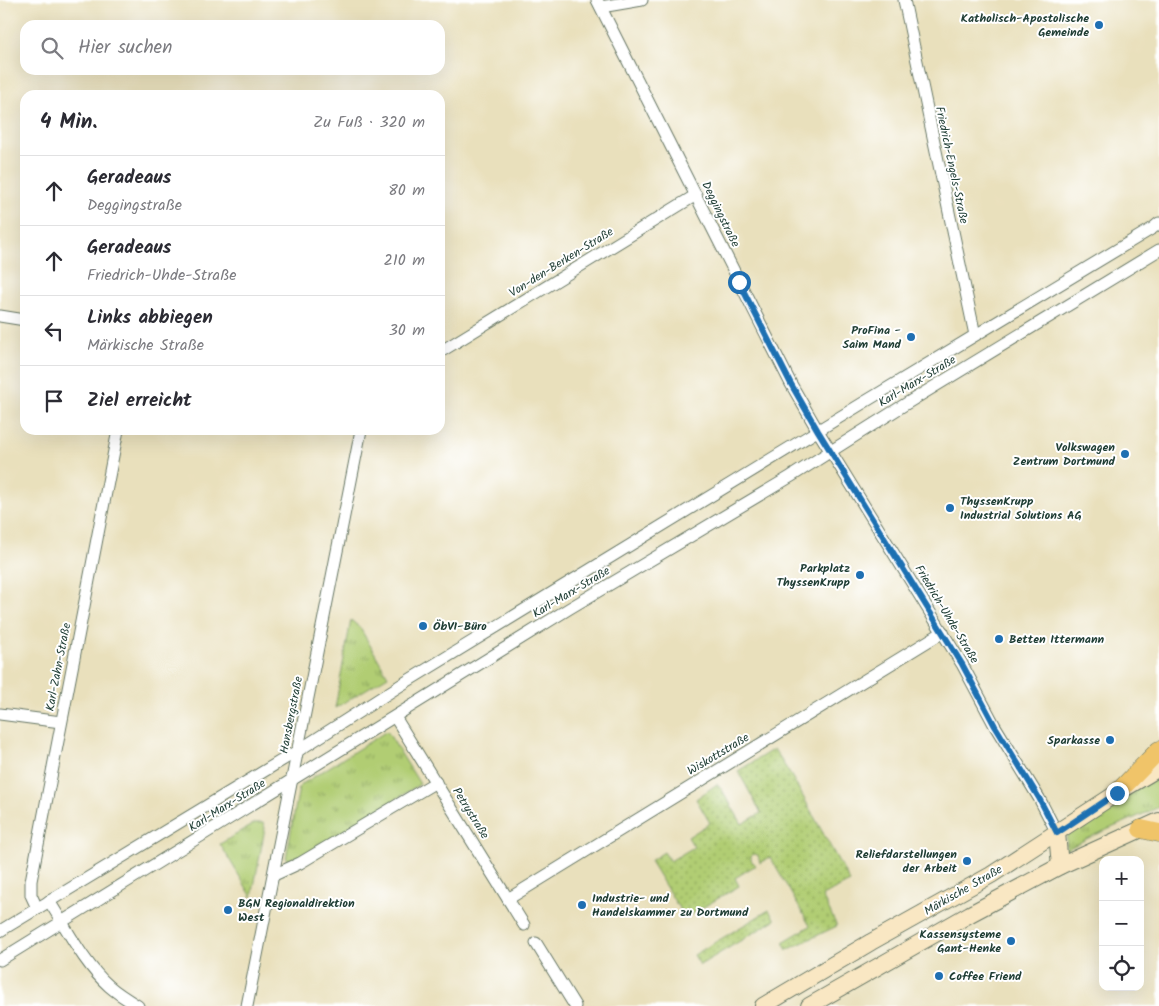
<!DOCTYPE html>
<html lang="de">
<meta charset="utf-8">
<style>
body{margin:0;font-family:Kalam,sans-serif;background:#f7f7f7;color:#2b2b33}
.controls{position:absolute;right:15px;bottom:15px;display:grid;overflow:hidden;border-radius:10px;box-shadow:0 5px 20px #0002}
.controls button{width:45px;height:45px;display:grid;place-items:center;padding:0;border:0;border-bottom:1px solid #e1e1e2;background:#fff;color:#2b2b33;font:25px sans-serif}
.stop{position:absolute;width:15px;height:15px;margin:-11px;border:4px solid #1f6fb2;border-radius:50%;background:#fff}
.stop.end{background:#1f6fb2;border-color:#fff;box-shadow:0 1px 5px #0008}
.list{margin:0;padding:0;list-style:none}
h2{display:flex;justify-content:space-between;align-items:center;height:65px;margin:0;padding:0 20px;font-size:21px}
h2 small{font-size:16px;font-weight:400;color:#7c7c81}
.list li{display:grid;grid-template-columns:32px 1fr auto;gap:15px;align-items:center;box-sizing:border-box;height:70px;padding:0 20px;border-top:1px solid #e1e1e2}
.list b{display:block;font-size:19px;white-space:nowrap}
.list p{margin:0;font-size:16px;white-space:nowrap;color:#7c7c81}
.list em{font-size:16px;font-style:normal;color:#7c7c81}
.icon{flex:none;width:28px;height:28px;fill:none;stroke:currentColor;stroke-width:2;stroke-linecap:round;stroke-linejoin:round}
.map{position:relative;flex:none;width:1159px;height:1006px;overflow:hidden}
.search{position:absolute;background:#fff;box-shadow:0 5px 20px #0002;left:20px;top:20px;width:425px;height:55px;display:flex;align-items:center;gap:12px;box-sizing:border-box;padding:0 18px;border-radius:15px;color:#7c7c81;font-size:19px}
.panel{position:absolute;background:#fff;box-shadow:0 5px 20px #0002;left:20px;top:90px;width:425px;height:345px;border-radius:15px}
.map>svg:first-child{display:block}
.grass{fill:url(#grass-tufts);stroke:#688554}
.garden{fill:url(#garden-dots);stroke:#688554}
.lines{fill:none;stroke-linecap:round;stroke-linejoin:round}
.minor-casing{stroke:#667664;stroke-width:13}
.secondary-casing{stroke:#667664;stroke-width:18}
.primary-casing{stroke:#667664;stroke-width:19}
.minor{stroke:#fff;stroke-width:11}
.secondary{stroke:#f9e7c3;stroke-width:16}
.primary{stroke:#f0c469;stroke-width:18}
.route{stroke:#1f6fb2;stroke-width:6}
.poi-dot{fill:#1f6fb2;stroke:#fff;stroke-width:2}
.labels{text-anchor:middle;stroke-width:4;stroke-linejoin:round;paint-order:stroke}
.poi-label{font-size:12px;font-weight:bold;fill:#1f3d34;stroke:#fff;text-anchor:end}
.street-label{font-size:12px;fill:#1f3d34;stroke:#fff}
</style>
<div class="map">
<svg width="1159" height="1006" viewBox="0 0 1159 1006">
<defs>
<pattern id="grass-tufts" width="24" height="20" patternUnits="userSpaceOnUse" patternTransform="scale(1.25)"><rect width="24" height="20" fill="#b1cd73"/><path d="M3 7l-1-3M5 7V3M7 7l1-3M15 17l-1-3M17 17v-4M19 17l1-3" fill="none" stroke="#8fa85f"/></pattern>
<pattern id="garden-dots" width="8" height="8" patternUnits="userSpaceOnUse" patternTransform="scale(1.25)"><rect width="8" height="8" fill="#b1cd73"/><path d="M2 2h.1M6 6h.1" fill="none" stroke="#8fa85f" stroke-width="1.8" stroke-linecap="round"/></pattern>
</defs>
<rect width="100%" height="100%" fill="#fff"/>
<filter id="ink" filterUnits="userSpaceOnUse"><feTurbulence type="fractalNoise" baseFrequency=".02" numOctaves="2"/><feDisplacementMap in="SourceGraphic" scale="10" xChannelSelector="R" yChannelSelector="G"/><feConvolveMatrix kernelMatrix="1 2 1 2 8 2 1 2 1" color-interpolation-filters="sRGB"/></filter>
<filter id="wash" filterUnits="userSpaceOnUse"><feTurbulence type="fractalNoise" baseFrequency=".0096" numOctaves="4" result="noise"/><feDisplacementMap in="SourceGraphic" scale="20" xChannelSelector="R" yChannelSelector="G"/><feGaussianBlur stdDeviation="1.12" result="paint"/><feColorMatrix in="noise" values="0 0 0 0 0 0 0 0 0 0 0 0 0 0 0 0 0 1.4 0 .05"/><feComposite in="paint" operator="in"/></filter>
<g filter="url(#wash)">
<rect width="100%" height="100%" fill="#e9e0bc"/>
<g class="grass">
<polygon points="351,620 360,628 388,676 335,708"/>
<polygon points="387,731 420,784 293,864 289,862 286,858 299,788 302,784"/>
<polygon points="1159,775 1159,807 1086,839 1066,850 1067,834"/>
<polygon points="255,823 263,823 265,828 252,897 220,844"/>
</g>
<g class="garden">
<polygon points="774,749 795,782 850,882 822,896 837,926 787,950 783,942 810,926 770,857 760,863 758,855 754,854 751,856 751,860 756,865 735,878 739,886 685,918 650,861 664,852 670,861 694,847 688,837 710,823 696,799 717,784 722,790 742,824 761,813 738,771"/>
<polygon points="769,910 775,920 700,965 694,955"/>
</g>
</g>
<g filter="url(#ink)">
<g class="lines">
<defs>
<g id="minor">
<polyline points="597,0 791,384 818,431 962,664 995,726 1039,798 1057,833"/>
<polyline points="904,0 975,335"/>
<polyline points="601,7 642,0"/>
<polyline points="0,316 25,320"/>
<polyline points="440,352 696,195"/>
<polyline points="0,714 61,722"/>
<polyline points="395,717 524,925"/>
<polyline points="274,875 300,863 436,782"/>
<polyline points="508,899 943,632"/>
<path d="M49,901C67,929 84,964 109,986C118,994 128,1000 138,1006"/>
<polyline points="37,908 31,895 31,881 118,430"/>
<polyline points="0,931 299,750 401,685 863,403 1153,228 1159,223"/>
<polyline points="536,943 575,1006"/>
<polyline points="0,960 570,608 790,477 904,405 1159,250"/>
<polyline points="247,1006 361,430"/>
</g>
<g id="secondary">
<polyline points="1057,833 1060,866"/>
<polyline points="763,1006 871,942 991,875 1117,793 1159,768"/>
<polyline points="809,1006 970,914 1060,866 1159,821"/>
</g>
<g id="primary">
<polyline points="1117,793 1159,750"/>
<polyline points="1141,829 1159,833"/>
</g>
</defs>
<use href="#minor" class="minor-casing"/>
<use href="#secondary" class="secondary-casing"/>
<use href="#primary" class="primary-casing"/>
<use href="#minor" class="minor"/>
<use href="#secondary" class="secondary"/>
<use href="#primary" class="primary"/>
</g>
</g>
<g class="lines" filter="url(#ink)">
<polyline class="route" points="739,282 791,384 818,431 962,664 995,726 1039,798 1057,833 1117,793"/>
</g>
<g class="poi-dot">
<circle cx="1099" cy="25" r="5"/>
<circle cx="911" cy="337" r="5"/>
<circle cx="1125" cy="454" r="5"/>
<circle cx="950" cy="508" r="5"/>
<circle cx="860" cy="575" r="5"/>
<circle cx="423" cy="626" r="5"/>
<circle cx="999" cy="639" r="5"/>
<circle cx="1110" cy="740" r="5"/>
<circle cx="967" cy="861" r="5"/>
<circle cx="582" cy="905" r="5"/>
<circle cx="228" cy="910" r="5"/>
<circle cx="1011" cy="941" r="5"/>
<circle cx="939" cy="976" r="5"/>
</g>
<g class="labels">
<g class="poi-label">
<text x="1089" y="22">Katholisch-Apostolische<tspan x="1089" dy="14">Gemeinde</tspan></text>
<text x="901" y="334">ProFina -<tspan x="901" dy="14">Saim Mand</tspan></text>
<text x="1115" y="451">Volkswagen<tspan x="1115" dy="14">Zentrum Dortmund</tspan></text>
<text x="960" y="505" text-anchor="start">ThyssenKrupp<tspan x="960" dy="14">Industrial Solutions AG</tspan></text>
<text x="850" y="572">Parkplatz<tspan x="850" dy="14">ThyssenKrupp</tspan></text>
<text x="433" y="630" text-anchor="start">ÖbVI-Büro</text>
<text x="1009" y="643" text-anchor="start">Betten Ittermann</text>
<text x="1100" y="744">Sparkasse</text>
<text x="957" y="858">Reliefdarstellungen<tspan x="957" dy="14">der Arbeit</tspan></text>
<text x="592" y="902" text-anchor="start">Industrie- und<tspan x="592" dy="14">Handelskammer zu Dortmund</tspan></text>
<text x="238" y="907" text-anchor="start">BGN Regionaldirektion<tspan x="238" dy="14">West</tspan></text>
<text x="1001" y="938">Kassensysteme<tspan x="1001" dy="14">Gant-Henke</tspan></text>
<text x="949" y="980" text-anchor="start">Coffee Friend</text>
</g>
<g class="street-label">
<text transform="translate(952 165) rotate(78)" y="4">Friedrich-Engels-Straße</text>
<text transform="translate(721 214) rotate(64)" y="4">Deggingstraße</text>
<text transform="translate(561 262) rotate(-32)" y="4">Von-den-Berken-Straße</text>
<text transform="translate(917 381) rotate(-31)" y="4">Karl-Marx-Straße</text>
<text transform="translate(571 592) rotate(-31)" y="4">Karl-Marx-Straße</text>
<text transform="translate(947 614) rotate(59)" y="4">Friedrich-Uhde-Straße</text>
<text transform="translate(58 667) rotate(-79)" y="4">Karl-Zahn-Straße</text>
<text transform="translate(291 715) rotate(-79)" y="4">Hansbergstraße</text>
<text transform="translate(718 754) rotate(-31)" y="4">Wiskottstraße</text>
<text transform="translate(227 805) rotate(-32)" y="4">Karl-Marx-Straße</text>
<text transform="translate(471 813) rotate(58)" y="4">Petrystraße</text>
<text transform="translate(963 890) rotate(-30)" y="4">Märkische Straße</text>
</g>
</g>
</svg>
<div class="controls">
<button>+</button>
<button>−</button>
<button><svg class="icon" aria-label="locate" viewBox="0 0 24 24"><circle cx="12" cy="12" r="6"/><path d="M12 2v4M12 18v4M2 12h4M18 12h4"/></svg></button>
</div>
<div class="stop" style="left:739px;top:282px"></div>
<div class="stop end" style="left:1117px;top:793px"></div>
<div class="search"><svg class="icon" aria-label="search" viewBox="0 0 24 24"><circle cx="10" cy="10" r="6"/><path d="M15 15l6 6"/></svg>Hier suchen</div>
<section class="panel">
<h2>4 Min.<small>Zu Fuß · 320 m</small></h2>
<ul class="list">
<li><svg class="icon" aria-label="ahead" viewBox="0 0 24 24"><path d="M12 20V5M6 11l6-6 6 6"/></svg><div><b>Geradeaus</b><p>Deggingstraße</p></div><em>80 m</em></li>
<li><svg class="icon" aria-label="ahead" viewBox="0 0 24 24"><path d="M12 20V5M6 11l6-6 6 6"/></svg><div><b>Geradeaus</b><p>Friedrich-Uhde-Straße</p></div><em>210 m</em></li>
<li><svg class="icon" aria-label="left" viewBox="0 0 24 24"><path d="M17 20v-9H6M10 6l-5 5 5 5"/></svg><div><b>Links abbiegen</b><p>Märkische Straße</p></div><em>30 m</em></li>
<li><svg class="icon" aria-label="arrive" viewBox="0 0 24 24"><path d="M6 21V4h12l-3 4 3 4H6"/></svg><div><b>Ziel erreicht</b></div></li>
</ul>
</section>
</div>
